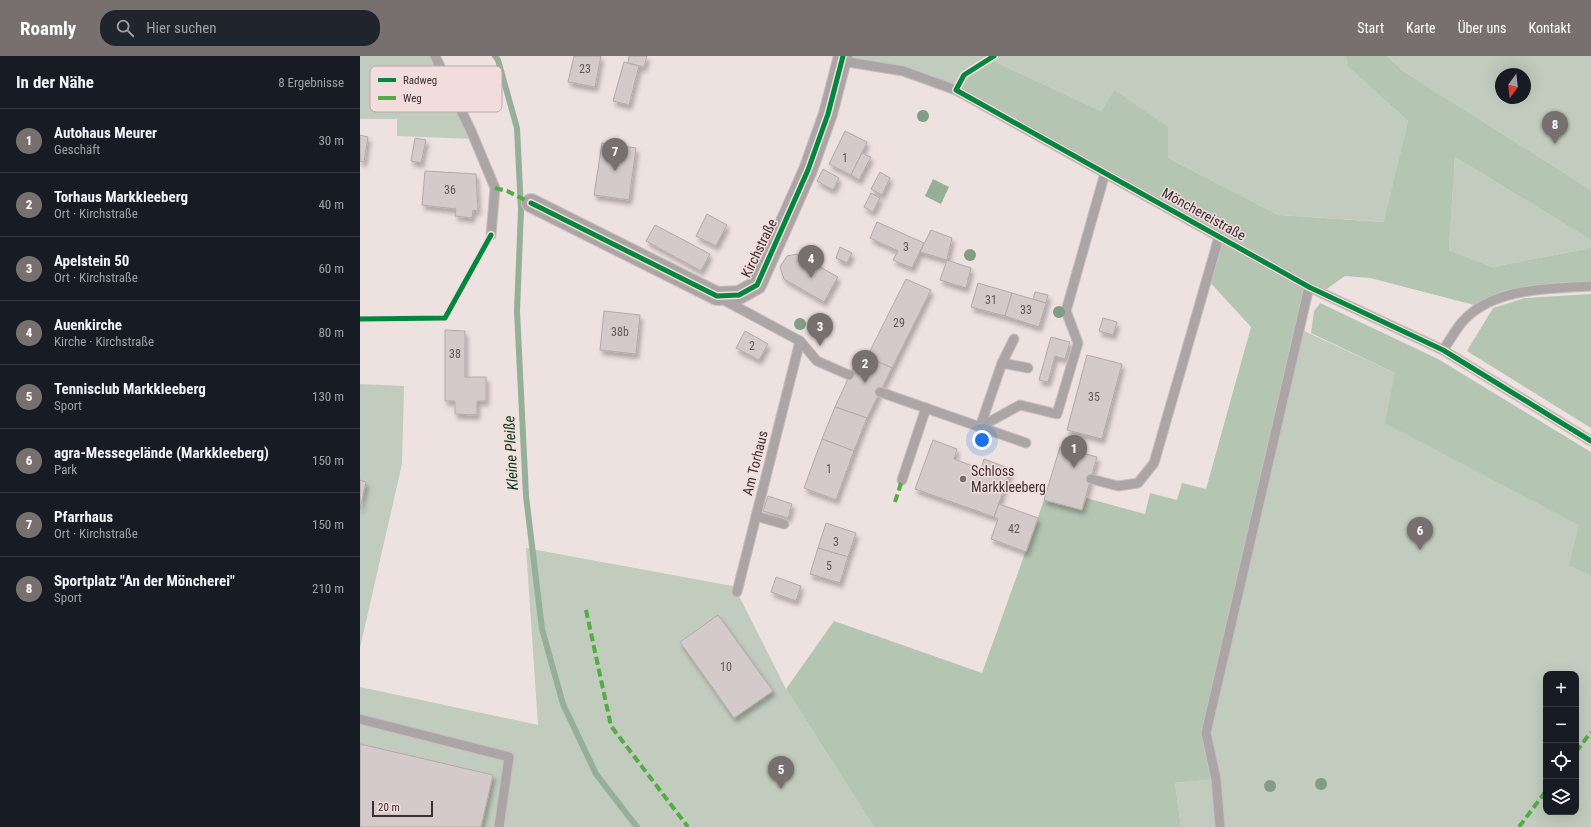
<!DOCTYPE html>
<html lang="de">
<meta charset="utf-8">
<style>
body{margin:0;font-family:"Roboto Condensed",sans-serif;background:#20242c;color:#f1f3f6}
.controls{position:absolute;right:12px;bottom:12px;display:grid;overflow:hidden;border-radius:8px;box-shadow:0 4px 16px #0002}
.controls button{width:36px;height:36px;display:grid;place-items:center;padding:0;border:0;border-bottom:1px solid #363941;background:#171b24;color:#f1f3f6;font:20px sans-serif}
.compass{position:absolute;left:1135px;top:12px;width:36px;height:36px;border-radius:50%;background:#171b24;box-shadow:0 4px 16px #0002;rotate:195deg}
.scale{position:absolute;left:12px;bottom:10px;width:61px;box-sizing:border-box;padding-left:4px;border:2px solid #393131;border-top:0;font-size:11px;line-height:14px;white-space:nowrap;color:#393131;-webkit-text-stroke:3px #f3dddc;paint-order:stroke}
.you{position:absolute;left:622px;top:384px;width:14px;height:14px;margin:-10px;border:3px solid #fff;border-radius:50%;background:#1a73e8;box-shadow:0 0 0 6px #1a73e833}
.badge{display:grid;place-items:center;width:26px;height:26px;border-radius:50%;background:#786f6f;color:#fff;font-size:13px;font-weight:700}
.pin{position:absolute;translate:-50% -33px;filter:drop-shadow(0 1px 2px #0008)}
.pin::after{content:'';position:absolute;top:21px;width:14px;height:12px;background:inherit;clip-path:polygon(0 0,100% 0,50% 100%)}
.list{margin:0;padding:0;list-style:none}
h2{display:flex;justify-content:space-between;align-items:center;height:52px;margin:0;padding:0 16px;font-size:17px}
h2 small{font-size:13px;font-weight:400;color:#9ea1a6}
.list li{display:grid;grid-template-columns:26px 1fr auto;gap:12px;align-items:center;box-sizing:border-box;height:64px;padding:0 16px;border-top:1px solid #363941}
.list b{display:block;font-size:15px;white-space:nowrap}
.list p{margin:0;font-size:13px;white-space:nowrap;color:#9ea1a6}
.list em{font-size:13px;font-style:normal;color:#9ea1a6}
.icon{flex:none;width:22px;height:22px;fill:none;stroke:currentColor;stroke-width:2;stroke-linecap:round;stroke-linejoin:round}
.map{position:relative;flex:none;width:1231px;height:771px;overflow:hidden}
header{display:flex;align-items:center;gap:24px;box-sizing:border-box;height:56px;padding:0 20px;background:#786f6f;color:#fff}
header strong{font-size:19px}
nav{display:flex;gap:22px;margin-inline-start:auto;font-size:14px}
.search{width:280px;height:36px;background:#20242c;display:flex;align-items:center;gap:10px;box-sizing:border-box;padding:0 14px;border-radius:16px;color:#9ea1a6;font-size:15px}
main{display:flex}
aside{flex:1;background:#171b24}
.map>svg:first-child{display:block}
.green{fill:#c1ccbe;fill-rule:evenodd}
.forest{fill:#b4c5b2}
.water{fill:#96af98}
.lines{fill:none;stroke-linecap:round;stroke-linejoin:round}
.stream{stroke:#96af98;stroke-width:6}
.building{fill:#d4cac9;stroke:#b3aaa9;filter:url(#shadow)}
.lane-casing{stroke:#c9bfbf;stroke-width:11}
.street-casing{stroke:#c9bfbf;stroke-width:20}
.lane{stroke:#aba6a5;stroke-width:9}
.street{stroke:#aba6a5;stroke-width:18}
.quiet{stroke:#55ab45;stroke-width:4;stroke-dasharray:8 4;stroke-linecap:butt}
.cycleway-casing{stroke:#f3dddc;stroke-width:8}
.cycleway{stroke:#00873e;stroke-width:5}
.tree{fill:#819e85}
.poi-dot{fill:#786f6f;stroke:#f3dddc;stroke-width:1.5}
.labels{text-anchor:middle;stroke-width:3;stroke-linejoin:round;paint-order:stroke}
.number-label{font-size:12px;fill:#615958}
.street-label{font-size:14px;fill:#393131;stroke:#f3dddc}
.poi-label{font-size:14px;fill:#393131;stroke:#f3dddc;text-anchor:start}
.water-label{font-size:15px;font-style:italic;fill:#033616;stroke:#f3dddc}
.key{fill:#f3dddc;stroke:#bba9a9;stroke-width:1}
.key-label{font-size:11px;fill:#393131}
</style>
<header>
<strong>Roamly</strong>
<div class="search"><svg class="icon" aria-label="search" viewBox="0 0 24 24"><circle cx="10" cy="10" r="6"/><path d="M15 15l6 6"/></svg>Hier suchen</div>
<nav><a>Start</a><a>Karte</a><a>Über uns</a><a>Kontakt</a></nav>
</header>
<main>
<aside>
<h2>In der Nähe<small>8 Ergebnisse</small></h2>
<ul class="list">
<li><span class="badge">1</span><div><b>Autohaus Meurer</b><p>Geschäft</p></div><em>30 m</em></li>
<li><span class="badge">2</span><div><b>Torhaus Markkleeberg</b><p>Ort · Kirchstraße</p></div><em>40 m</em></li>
<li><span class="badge">3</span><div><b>Apelstein 50</b><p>Ort · Kirchstraße</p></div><em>60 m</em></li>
<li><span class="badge">4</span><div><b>Auenkirche</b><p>Kirche · Kirchstraße</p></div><em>80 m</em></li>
<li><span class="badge">5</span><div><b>Tennisclub Markkleeberg</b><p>Sport</p></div><em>130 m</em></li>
<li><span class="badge">6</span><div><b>agra-Messegelände (Markkleeberg)</b><p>Park</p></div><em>150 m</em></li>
<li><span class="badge">7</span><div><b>Pfarrhaus</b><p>Ort · Kirchstraße</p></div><em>150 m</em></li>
<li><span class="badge">8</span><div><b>Sportplatz &quot;An der Möncherei&quot;</b><p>Sport</p></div><em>210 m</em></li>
</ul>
</aside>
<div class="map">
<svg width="1231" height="771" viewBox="0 0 1231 771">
<defs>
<filter id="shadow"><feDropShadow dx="2.5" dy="4.5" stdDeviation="2" flood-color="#0004"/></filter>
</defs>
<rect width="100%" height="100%" fill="#eee2e1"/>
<g class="green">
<polygon points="0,0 75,0 114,83 37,80 37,63 0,63"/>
<polygon points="483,0 986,0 987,10 1048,65 1025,166 919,159 808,102 754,34 741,55 629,3 596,34"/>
<path d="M1027,0H1231V134L1043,15ZM1141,18H1165V42H1141Z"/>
<polygon points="1095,101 1231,184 1231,192 1132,211 1089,194"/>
<path d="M940,273L1035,317L1231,433V771H821L815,727L856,723L846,677ZM1186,618H1216V756H1186Z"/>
<polygon points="0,328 44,330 42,408 0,592"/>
<polygon points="166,492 378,531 377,536 426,633 514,771 0,771 0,631 178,669"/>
</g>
<g class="forest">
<polygon points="986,0 1027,0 1043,15 1231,134 1231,184 1095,101 1089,194 1132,211 1231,192 1231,230 1164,235 1122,251 1010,222 985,220 961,237 949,231 846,677 856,723 815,727 821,771 514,771 426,633 474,565 622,617 684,444 722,454 726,442 785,458 790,437 817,444 822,427 846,433 891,271 847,223 859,181 596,34 604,19 629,3 741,55 754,34 808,71 808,102 919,159 1024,166 1048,65 987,10"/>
<polygon points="1231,238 1231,372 1107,295 1133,252 1165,242"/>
<polygon points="960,247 1078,303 1231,396 1231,519 1209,510 1219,469 1025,367 1035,317 951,277 954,255"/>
</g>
<polygon class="water" points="573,123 589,131 581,148 565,140"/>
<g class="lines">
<polyline class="stream" points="135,0 138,4 157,72 161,154 157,255 166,440 182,573 203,648 236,718 277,771"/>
</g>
<g class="building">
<polygon points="214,0 241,0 235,31 208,26"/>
<polygon points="269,0 287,0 284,11 268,7"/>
<polygon points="264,6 279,10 269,49 253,45"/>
<polygon points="485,75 507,86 491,119 469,108"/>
<polygon points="0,79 8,81 4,106 0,105"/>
<polygon points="55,82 66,84 61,107 51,105"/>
<polygon points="242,87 276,92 269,144 234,139"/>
<polygon points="502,97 511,101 499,124 491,119"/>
<polygon points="463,113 479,122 473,134 457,125"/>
<polygon points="65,115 116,118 118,155 113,154 112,162 95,160 96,153 62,149"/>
<polygon points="520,116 530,122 522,139 511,133"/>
<polygon points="511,137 520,142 513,156 504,151"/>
<polygon points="347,158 367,169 356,190 336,180"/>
<polygon points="517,166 564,187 552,212 533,204 538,195 510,182"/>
<polygon points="295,169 350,198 341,215 286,185"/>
<polygon points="571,174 592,182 587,204 560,196"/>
<polygon points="480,191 492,197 487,207 476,202"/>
<polygon points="437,198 478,221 464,246 424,223 420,211 427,200"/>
<polygon points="587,204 611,212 606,232 580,224"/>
<polygon points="546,223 571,234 532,312 507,301"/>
<polygon points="618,227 652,237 645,260 611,251"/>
<polygon points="675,236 688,239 686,247 673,243"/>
<polygon points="652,237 686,247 679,271 645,260"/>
<polygon points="244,255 280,259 276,298 240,294"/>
<polygon points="743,262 757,266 753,279 739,275"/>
<polygon points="85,274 105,275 105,321 126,321 126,345 117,345 117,359 95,358 95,345 85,345"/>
<polygon points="385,275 408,288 399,304 376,292"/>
<polygon points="691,281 710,286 705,303 695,300 688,326 679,324"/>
<polygon points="499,299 507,301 532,312 507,362 475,351"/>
<polygon points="727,299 762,308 742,383 707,374"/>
<polygon points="475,351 507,362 494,395 462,383"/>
<polygon points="462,383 494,395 476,444 444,432"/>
<polygon points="573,384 597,393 594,403 621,413 624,403 651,413 634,461 555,433"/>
<polygon points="700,391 737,401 722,454 684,444"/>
<polygon points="0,424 6,426 0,453"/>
<polygon points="408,440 432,448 428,462 403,455"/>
<polygon points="639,448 678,462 666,496 631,483 638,463 634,461"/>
<polygon points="466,467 496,477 488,501 458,492"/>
<polygon points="458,492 488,501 480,527 450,518"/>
<polygon points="416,521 441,530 436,545 411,536"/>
<polygon points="358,559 413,635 374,662 320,586"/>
<polygon points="0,688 133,719 121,771 0,771"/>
</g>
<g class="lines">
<defs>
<g id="lane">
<polyline points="75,0 112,77 135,132 131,179"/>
<polyline points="482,5 543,15 596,34 949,231 1083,294 1231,385"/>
<polyline points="362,243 440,285 457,305 489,319"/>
<polyline points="654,283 642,307 668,312"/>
<path d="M1083,294C1090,285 1096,272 1104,264C1135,231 1190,233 1231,230"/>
<polyline points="520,336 666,387"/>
<polyline points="620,371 660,349 697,358 718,287 706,255 745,117"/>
<polyline points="620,371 642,307"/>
<polyline points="731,423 758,430 778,427 794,407 859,181"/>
<polyline points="542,424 566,352"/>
<polyline points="396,460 424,468"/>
<polyline points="377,536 440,285"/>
<polyline points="0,663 149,701 139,771"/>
<polyline points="860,771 856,723 846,677 949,231"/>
</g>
<polyline id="street" points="171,147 357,240 379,239 397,229 448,114 468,58 483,0"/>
</defs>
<use href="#lane" class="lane-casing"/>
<use href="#street" class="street-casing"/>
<use href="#lane" class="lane"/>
<use href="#street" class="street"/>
<g class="quiet">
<polyline points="135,132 147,135 171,147"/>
<polyline points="535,446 542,424"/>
<polyline points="226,554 251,670 328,771"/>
<polyline points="1216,696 1231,676"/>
<polyline points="1159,771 1186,735"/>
</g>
<defs>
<g id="cycleway">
<polyline points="634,0 604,19 596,34 949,231 1083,294 1231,385"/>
<polyline points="171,147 357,240 379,239 397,229 448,114 468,58 483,0"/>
<polyline points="0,263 85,262 131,179"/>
</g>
</defs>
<use href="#cycleway" class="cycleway-casing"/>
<use href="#cycleway" class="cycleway"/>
</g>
<g class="tree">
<circle cx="563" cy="60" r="6"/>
<circle cx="610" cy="199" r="6"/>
<circle cx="699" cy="256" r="6"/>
<circle cx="440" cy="268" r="6"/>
<circle cx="961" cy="728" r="6"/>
<circle cx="910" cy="730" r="6"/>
</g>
<circle class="poi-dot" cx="603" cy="423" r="4"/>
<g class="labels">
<g class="number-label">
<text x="225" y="17">23</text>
<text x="485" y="106">1</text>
<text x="90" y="138">36</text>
<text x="546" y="195">3</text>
<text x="631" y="248">31</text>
<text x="666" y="258">33</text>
<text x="539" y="271">29</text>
<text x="260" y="280">38b</text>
<text x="392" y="294">2</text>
<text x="95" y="302">38</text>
<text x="734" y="345">35</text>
<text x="469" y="417">1</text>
<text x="654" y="477">42</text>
<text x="476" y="490">3</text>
<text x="469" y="514">5</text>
<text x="366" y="615">10</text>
</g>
<g class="street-label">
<text transform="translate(844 158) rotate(29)" y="5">Mönchereistraße</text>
<text transform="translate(399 192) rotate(-64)" y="5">Kirchstraße</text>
<text transform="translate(395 407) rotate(-76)" y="5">Am Torhaus</text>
</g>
<g class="poi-label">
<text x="611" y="420">Schloss<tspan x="611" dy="16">Markkleeberg</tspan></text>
</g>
<g class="water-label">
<text transform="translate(151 397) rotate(-93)" y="5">Kleine Pleiße</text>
</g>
</g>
<rect x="10" y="10" width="132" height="46" rx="6" class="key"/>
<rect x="18" y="22" width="18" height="4" fill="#00873e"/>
<rect x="18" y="40" width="18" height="4" fill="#55ab45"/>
<g class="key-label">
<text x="43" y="28">Radweg</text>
<text x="43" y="46">Weg</text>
</g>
</svg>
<div class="controls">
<button>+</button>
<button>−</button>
<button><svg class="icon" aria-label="locate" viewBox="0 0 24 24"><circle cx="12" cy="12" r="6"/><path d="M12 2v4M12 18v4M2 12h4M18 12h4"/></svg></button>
<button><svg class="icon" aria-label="layers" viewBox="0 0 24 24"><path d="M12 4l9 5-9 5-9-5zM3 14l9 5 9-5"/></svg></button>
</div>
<svg class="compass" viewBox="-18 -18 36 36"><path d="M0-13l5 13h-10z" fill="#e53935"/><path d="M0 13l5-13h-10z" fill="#9ea1a6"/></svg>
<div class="scale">20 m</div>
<div class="you"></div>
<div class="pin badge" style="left:714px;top:412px">1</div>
<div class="pin badge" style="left:505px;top:327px">2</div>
<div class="pin badge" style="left:460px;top:290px">3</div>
<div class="pin badge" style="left:451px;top:222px">4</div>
<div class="pin badge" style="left:421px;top:733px">5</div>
<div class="pin badge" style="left:1060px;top:494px">6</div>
<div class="pin badge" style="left:255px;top:115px">7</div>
<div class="pin badge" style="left:1195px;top:88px">8</div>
</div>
</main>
